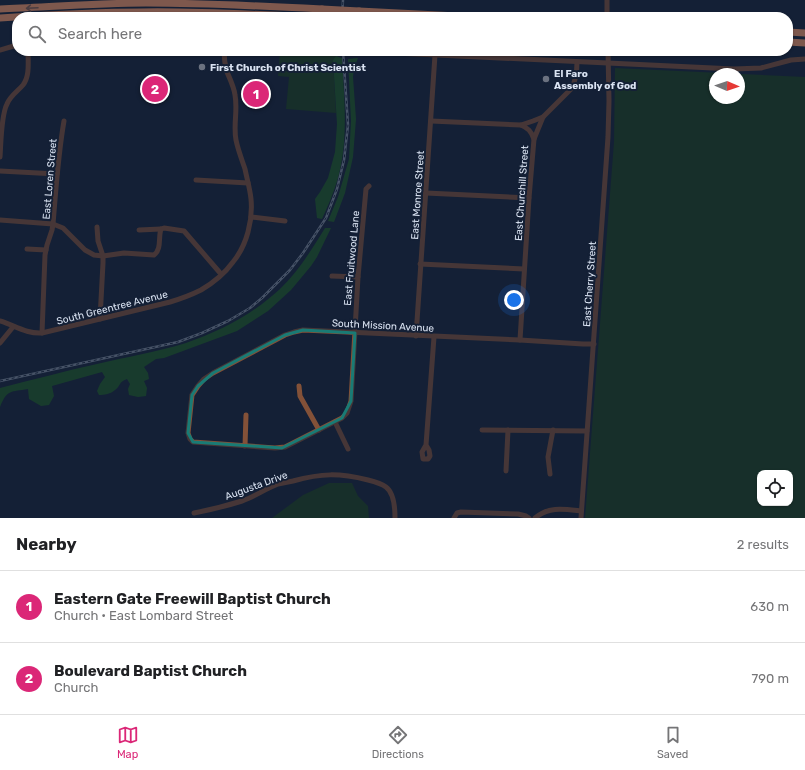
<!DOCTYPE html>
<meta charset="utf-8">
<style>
body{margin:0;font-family:Rubik,sans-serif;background:#f2f2f2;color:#202124}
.controls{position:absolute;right:12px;bottom:12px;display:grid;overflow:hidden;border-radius:8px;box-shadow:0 1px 3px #0004}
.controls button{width:36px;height:36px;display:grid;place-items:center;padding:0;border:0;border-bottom:1px solid #e0e0e0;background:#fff;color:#202124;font:20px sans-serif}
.compass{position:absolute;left:709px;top:68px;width:36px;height:36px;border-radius:50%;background:#fff;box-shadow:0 1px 3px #0004;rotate:92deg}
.you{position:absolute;left:514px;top:300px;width:14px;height:14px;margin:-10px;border:3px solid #fff;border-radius:50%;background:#1a73e8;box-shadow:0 0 0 6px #1a73e833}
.badge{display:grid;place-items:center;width:26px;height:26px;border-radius:50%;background:#db2777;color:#fff;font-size:13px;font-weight:700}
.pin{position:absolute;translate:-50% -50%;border:2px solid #fff;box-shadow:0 1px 4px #0006}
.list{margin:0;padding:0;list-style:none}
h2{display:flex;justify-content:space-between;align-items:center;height:52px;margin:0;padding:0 16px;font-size:17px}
h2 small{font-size:13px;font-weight:400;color:#757577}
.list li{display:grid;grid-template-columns:26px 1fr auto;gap:12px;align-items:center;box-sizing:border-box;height:72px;padding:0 16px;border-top:1px solid #e0e0e0}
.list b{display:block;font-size:15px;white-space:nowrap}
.list p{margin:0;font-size:13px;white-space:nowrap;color:#757577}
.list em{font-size:13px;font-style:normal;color:#757577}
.icon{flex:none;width:22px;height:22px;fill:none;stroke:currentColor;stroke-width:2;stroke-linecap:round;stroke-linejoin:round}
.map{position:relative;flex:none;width:805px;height:518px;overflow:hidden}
.search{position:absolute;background:#fff;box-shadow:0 1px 3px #0004;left:12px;right:12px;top:12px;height:44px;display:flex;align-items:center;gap:10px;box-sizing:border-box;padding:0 14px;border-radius:16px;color:#757577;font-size:15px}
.sheet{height:196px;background:#fff}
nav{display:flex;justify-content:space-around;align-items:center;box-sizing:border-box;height:56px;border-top:1px solid #e0e0e0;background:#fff;font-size:11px;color:#757577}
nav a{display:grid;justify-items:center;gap:2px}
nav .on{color:#db2777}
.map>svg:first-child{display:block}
.green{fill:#1b401c;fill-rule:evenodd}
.forest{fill:#1e5c22}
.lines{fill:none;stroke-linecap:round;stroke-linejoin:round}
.minor{stroke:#835138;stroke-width:5}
.highway{stroke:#ff9b68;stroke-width:7}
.rail-casing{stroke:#848fa1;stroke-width:2.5}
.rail{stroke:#142036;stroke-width:1;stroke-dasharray:3;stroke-linecap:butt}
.highway-bridge{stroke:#ff9b68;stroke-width:7}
.oneway{stroke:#8a5e4f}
.marked{fill:none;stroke:#197b75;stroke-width:3;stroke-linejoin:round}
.worship-dot{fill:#6b7280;stroke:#142036;stroke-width:1.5}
.labels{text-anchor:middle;stroke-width:4;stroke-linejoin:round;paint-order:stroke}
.poi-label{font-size:10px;font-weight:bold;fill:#dae3f2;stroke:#142036;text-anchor:start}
.street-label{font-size:10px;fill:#dae3f2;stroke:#142036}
</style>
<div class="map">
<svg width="805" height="518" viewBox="0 0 805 518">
<rect width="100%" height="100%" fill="#142036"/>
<g class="green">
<polygon points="280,51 335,53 336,56 333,60 336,113 286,109 289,77 278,76"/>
<path d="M615,68L805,77V518H585L614,142ZM715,74H739V98H715ZM760,473H790V503H760Z"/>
<polygon points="329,483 352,483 358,496 368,506 369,518 272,518 303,495"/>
</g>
<g class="forest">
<path d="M336,56L342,58C344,98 349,139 338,178C334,192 328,206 322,219L317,218L315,199L320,192L328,178L335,152L337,124L333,60Z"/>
<polygon points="358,58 354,68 353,77 356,119 353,157 345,193 334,222 328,221 338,197 349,159 351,121 348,59"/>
<path d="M325,228H331L317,257L311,266L291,290L268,311L237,331L164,358L156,359L144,367L148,373L149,379L144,381L147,388L146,396L138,397L129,395L128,389L130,384L127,379C118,382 121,386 115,390C111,394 104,395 99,395L97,391L100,384L105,377L102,372L52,386L54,396L49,405L41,406L29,399L28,389C11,392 7,389 0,407V388C32,380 65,371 97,364C126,357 157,352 186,343C221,331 253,314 280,289C298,272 312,249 325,228Z"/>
</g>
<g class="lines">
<g class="minor">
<polyline points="607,0 607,17"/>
<polyline points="0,50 17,45"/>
<polyline points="353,51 734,69 761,68 791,60 805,59"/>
<polyline points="431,121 521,125 533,121 543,117"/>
<path d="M521,125C528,128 531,131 534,139"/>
<path d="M0,157C1,144 1,115 7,104C10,96 18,91 23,85C30,76 28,62 28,51"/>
<polyline points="0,171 57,174"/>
<polyline points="196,180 248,183"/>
<polyline points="369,186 366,189 358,277 351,401 347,413 342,418 285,447 275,448 193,442 190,439 188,433 192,395 198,386 204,379 213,373 285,335 294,332 303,330 520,340 583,344 594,344"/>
<polyline points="426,193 529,198"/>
<polyline points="251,217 285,221"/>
<path d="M0,220L53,224L63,228L85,250L94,255L103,256L124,253L154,255C162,249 158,237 161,229"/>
<polyline points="97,227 98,241 103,256 103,263 100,319"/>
<polyline points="139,230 161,229 164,228 184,231 221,274"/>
<polyline points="27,249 46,250"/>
<polyline points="420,264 524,269"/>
<polyline points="332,276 358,277"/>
<path d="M0,321C14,325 26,334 42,333L170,302C180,299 191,295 201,290C213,283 225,273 233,262C247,245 253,220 251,199C250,189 247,179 245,169C242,160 238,150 236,140C233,125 238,110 235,95C234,87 230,79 227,72C225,65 224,58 224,51"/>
<path d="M42,333L45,255L47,245L52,230L53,224C56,189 58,155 64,121"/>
<polyline points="416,336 435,55"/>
<path d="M520,340L529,198L534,139L543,117L571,89C576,81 577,72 577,62"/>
<polyline points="0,343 13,327"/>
<polyline points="299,386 300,396 319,430"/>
<polyline points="335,422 348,449"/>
<polyline points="482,430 587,431"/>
<polyline points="426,445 422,452 423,459 428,459 430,456 429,450 426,445 434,337"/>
<polyline points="245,446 246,415"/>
<polyline points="506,471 508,430"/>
<polyline points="550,474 548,457 553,430"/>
<path d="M194,513C210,510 226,506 242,501C254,497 265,489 278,484C283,483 288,482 293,481C322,473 339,473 368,480C372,481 382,484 386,487C394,493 395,509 395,518"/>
<polyline points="454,518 457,513 461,512 518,514 526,516 529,518"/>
<path d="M535,518C549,506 564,509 581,511"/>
<polyline points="581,518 608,137 609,101 608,51"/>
</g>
<g class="highway">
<path d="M0,9C49,7 97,3 146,3C205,3 264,6 322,9"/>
<polyline points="359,11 477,17"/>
<path d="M0,18C47,15 94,12 140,12C197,11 252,14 309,17"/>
<polyline points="788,32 805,33"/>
<polyline points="788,42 805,43"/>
</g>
<defs>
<g id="rail">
<polyline points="342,17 343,0"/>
<polyline points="0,381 178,342 202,333 228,321 250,308 262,298 290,270 303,253 326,218 337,189 344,160 348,125 343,51"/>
</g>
</defs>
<use href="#rail" class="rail-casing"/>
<use href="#rail" class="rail"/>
<polyline class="highway-bridge" points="322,9 359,11"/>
</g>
<defs><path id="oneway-shaft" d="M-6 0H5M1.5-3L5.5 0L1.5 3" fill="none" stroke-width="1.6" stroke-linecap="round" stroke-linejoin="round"/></defs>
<use class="oneway" href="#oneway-shaft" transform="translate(32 8) rotate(177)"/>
<path d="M0 0H805V518H0ZM303,330L355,333L351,401L342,418L282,448L193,442L188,433L192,395L198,386L213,373L285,335Z" fill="#142036" fill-opacity=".55" fill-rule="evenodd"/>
<path class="marked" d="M303,330L355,333L351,401L342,418L282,448L193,442L188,433L192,395L198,386L213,373L285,335Z"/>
<g class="worship-dot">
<circle cx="202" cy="67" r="4"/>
<circle cx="546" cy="79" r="4"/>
</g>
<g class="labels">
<g class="poi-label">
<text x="210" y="71">First Church of Christ Scientist</text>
<text x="554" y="77">El Faro<tspan x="554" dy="12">Assembly of God</tspan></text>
</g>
<g class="street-label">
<text transform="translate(49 179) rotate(-85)" y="4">East Loren Street</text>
<text transform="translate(521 193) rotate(-86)" y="4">East Churchill Street</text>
<text transform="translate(417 195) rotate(-86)" y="4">East Monroe Street</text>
<text transform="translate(351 258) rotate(-85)" y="4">East Fruitwood Lane</text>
<text transform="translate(589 284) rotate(-86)" y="4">East Cherry Street</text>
<text transform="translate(112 307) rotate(-14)" y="4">South Greentree Avenue</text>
<text transform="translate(383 325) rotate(3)" y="4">South Mission Avenue</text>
<text transform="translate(256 485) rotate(-20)" y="4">Augusta Drive</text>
</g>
</g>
</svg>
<div class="controls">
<button><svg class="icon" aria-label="locate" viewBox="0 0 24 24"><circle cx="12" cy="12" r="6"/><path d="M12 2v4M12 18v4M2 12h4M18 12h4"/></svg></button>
</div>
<svg class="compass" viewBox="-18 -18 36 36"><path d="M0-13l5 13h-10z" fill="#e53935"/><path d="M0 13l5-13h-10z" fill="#757577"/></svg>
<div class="you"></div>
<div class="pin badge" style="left:256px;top:94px">1</div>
<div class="pin badge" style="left:155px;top:89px">2</div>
<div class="search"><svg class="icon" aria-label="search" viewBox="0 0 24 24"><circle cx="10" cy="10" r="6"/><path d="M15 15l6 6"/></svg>Search here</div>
</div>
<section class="sheet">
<h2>Nearby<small>2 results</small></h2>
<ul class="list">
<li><span class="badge">1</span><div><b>Eastern Gate Freewill Baptist Church</b><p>Church · East Lombard Street</p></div><em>630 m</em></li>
<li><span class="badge">2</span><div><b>Boulevard Baptist Church</b><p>Church</p></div><em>790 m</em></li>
</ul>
</section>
<nav>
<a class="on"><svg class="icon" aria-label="map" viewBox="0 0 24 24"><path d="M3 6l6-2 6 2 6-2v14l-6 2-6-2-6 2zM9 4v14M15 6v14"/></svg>Map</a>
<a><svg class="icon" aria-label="directions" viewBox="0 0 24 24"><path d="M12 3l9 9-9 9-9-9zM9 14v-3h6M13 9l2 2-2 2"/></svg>Directions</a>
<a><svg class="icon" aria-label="saved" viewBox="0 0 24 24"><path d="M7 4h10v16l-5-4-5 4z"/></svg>Saved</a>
</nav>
